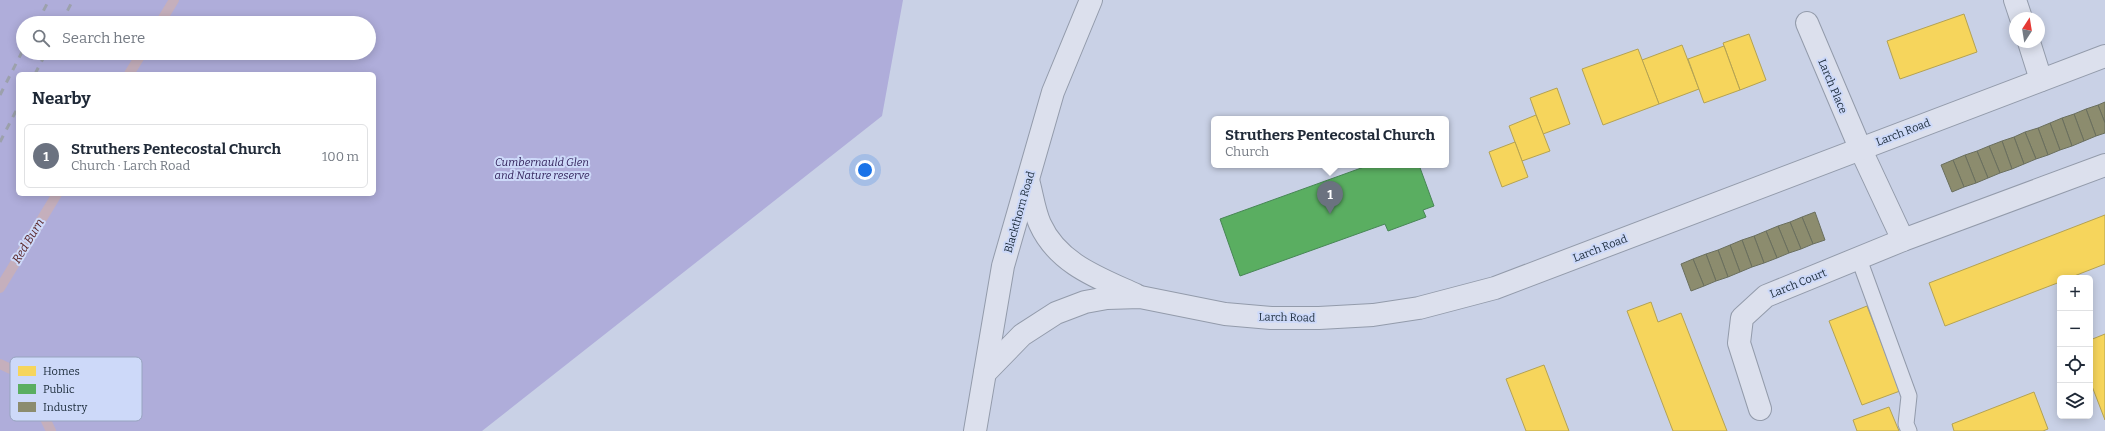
<!DOCTYPE html>
<meta charset="utf-8">
<style>
body{margin:0;font-family:Bitter,serif;background:#f2f2f3;color:#1f2937}
.controls{position:absolute;right:12px;bottom:12px;display:grid;overflow:hidden;border-radius:6px;box-shadow:0 2px 10px #0003}
.controls button{width:36px;height:36px;display:grid;place-items:center;padding:0;border:0;border-bottom:1px solid #e0e1e3;background:#fff;color:#1f2937;font:20px sans-serif}
.compass{position:absolute;left:2009px;top:12px;width:36px;height:36px;border-radius:50%;background:#fff;box-shadow:0 2px 10px #0003;rotate:12deg}
.you{position:absolute;left:865px;top:170px;width:14px;height:14px;margin:-10px;border:3px solid #fff;border-radius:50%;background:#1a73e8;box-shadow:0 0 0 6px #1a73e833}
.badge{display:grid;place-items:center;width:26px;height:26px;border-radius:50%;background:#576476;color:#fff;font-size:13px;font-weight:700}
.pin{position:absolute;translate:-50% -33px;filter:drop-shadow(0 1px 2px #0008)}
.pin::after{content:'';position:absolute;top:21px;width:14px;height:12px;background:inherit;clip-path:polygon(0 0,100% 0,50% 100%)}
.popup{position:absolute;left:1211px;top:116px;width:238px;height:52px;box-sizing:border-box;display:grid;place-content:center;border-radius:6px;background:#fff;filter:drop-shadow(0 1px 3px #0005);font-size:13px;white-space:nowrap;color:#747a83}
.popup b{font-size:15px;color:#1f2937}
.popup::after{content:'';position:absolute;left:50%;top:100%;margin-left:-8px;border:8px solid transparent;border-top-color:#fff}
.list{margin:0;padding:0;list-style:none}
h2{display:flex;justify-content:space-between;align-items:center;height:52px;margin:0;padding:0 16px;font-size:17px}
h2 small{font-size:13px;font-weight:400;color:#747a83}
.list li{display:grid;grid-template-columns:26px 1fr auto;gap:12px;align-items:center;box-sizing:border-box;height:64px;margin:0 8px 8px;padding:0 8px;border:1px solid #e0e1e3;border-radius:6px}
.list b{display:block;font-size:15px;white-space:nowrap}
.list p{margin:0;font-size:13px;white-space:nowrap;color:#747a83}
.list em{font-size:13px;font-style:normal;color:#747a83}
.icon{flex:none;width:22px;height:22px;fill:none;stroke:currentColor;stroke-width:2;stroke-linecap:round;stroke-linejoin:round}
.map{position:relative;flex:none;width:2105px;height:431px;overflow:hidden}
.search{position:absolute;background:#fff;box-shadow:0 2px 10px #0003;left:16px;top:16px;width:360px;height:44px;display:flex;align-items:center;gap:10px;box-sizing:border-box;padding:0 14px;border-radius:22px;color:#747a83;font-size:15px}
.panel{position:absolute;background:#fff;box-shadow:0 2px 10px #0003;left:16px;top:72px;width:360px;height:124px;border-radius:6px}
.map>svg:first-child{display:block}
.green{fill:#afadda;fill-rule:evenodd}
.homes{fill:#f6d55c;stroke:#b4a252}
.public{fill:#5aae61;stroke:#478655}
.industry{fill:#8c8c6e;stroke:#6a6f5e}
.lines{fill:none;stroke-linecap:round;stroke-linejoin:round}
.stream{stroke:#c5afbc;stroke-width:10}
.service-casing{stroke:#939bab;stroke-width:17}
.minor-casing{stroke:#939bab;stroke-width:24}
.tertiary-casing{stroke:#939bab;stroke-width:24}
.service{stroke:#dce0ed;stroke-width:15}
.minor{stroke:#dce0ed;stroke-width:22}
.tertiary{stroke:#dce0ed;stroke-width:22}
.rail{stroke:#9ca1ac;stroke-width:3;stroke-dasharray:7 7;stroke-linecap:butt}
.labels{text-anchor:middle;stroke-width:4;stroke-linejoin:round;paint-order:stroke}
.street-label{font-size:11px;fill:#1a2a39;stroke:#cdd9f9}
.park-label{font-size:11px;font-style:italic;fill:#2f1f58;stroke:#cdd9f9}
.water-label{font-size:12px;font-style:italic;fill:#5b282a;stroke:#cdd9f9}
.key{fill:#cdd9f9;stroke:#97a4bf;stroke-width:1}
.key-label{font-size:11px;fill:#1a2a39}
</style>
<div class="map">
<svg width="2105" height="431" viewBox="0 0 2105 431">
<rect width="100%" height="100%" fill="#c9d1e6"/>
<path class="green" d="M0,0H903L882,116L482,431H0ZM23,23H369V53H23ZM18,74H374V194H18Z"/>
<g class="homes">
<polygon points="1964,14 1977,52 1900,79 1887,41"/>
<polygon points="1749,34 1766,80 1740,90 1723,43"/>
<polygon points="1682,45 1699,89 1659,104 1642,60"/>
<polygon points="1724,46 1740,90 1704,103 1688,59"/>
<polygon points="1638,49 1659,104 1603,125 1582,69"/>
<polygon points="1557,88 1570,124 1543,134 1530,98"/>
<polygon points="1536,115 1550,151 1522,161 1509,126"/>
<polygon points="1515,142 1528,177 1502,187 1489,152"/>
<polygon points="2105,215 2105,264 2069,278 2060,278 2060,282 1945,326 1929,283"/>
<polygon points="1651,302 1658,322 1681,313 1727,431 1673,431 1627,311"/>
<polygon points="1867,306 1900,391 1862,405 1829,321"/>
<polygon points="2105,334 2105,420 2090,381 2090,340"/>
<polygon points="1544,365 1569,431 1526,431 1506,379"/>
<polygon points="2034,392 2048,429 2043,431 1954,431 1952,424"/>
<polygon points="1889,407 1899,431 1857,431 1853,420"/>
</g>
<polygon class="public" points="1364,165 1419,165 1434,206 1423,210 1426,217 1388,231 1385,224 1240,276 1220,219 1364,167"/>
<g class="industry">
<polygon points="2105,102 2105,123 2098,105"/>
<polygon points="2098,105 2105,123 2105,133 2096,136 2086,109"/>
<polygon points="2086,109 2096,136 2084,141 2074,114"/>
<polygon points="2074,114 2084,141 2072,146 2062,118"/>
<polygon points="2062,118 2072,146 2060,150 2050,123"/>
<polygon points="2050,123 2060,150 2048,155 2038,128"/>
<polygon points="2038,128 2048,155 2036,159 2025,132"/>
<polygon points="2025,132 2036,159 2024,164 2014,137"/>
<polygon points="2014,137 2024,164 2012,169 2002,141"/>
<polygon points="2002,141 2012,169 2000,173 1989,146"/>
<polygon points="1989,146 2000,173 1988,178 1977,151"/>
<polygon points="1977,151 1988,178 1976,183 1965,155"/>
<polygon points="1965,155 1976,183 1964,187 1953,160"/>
<polygon points="1953,160 1964,187 1952,192 1941,165"/>
<polygon points="1815,212 1825,240 1813,244 1802,217"/>
<polygon points="1802,217 1813,244 1801,249 1790,222"/>
<polygon points="1790,222 1801,249 1789,253 1778,226"/>
<polygon points="1778,226 1789,253 1777,258 1766,231"/>
<polygon points="1766,231 1777,258 1764,263 1754,236"/>
<polygon points="1754,236 1764,263 1752,267 1742,240"/>
<polygon points="1742,240 1752,267 1740,272 1730,245"/>
<polygon points="1730,245 1740,272 1728,277 1718,250"/>
<polygon points="1718,250 1728,277 1716,281 1706,254"/>
<polygon points="1706,254 1716,281 1704,286 1693,259"/>
<polygon points="1693,259 1704,286 1691,291 1681,264"/>
</g>
<g class="lines">
<g class="stream">
<polyline points="160,23 174,0"/>
<polyline points="129,74 142,53"/>
<polyline points="0,288 57,194"/>
<polyline points="0,364 17,372 39,406 51,431"/>
</g>
<defs>
<polyline id="service" points="1859,259 1909,396 1906,424 1909,431"/>
<g id="minor">
<polyline points="2015,0 2021,18"/>
<polyline points="1807,23 1860,148 1903,240"/>
<polyline points="2029,42 2041,80"/>
<path d="M1028,180C1032,194 1034,211 1040,224C1058,264 1099,278 1136,295"/>
<polyline points="985,373 1022,335 1056,313 1085,302 1107,298 1140,297 1225,314 1271,318 1319,318 1373,315 1419,308 1495,288 2105,56"/>
<polyline points="1760,409 1739,343 1742,318 1766,296 1903,240 2105,165"/>
</g>
<polyline id="tertiary" points="975,431 1003,266 1053,92 1091,0"/>
</defs>
<use href="#service" class="service-casing"/>
<use href="#minor" class="minor-casing"/>
<use href="#tertiary" class="tertiary-casing"/>
<use href="#service" class="service"/>
<use href="#minor" class="minor"/>
<use href="#tertiary" class="tertiary"/>
<g class="rail">
<polyline points="37,23 49,0"/>
<polyline points="61,23 73,0"/>
<polyline points="35,74 46,53"/>
<polyline points="0,95 23,50"/>
<polyline points="0,142 18,107"/>
</g>
</g>
<g class="labels">
<g class="street-label">
<text transform="translate(1833 86) rotate(67)" y="4">Larch Place</text>
<text transform="translate(1903 132) rotate(-21)" y="4">Larch Road</text>
<text transform="translate(1019 212) rotate(-74)" y="4">Blackthorn Road</text>
<text transform="translate(1600 248) rotate(-21)" y="4">Larch Road</text>
<text transform="translate(1798 283) rotate(-22)" y="4">Larch Court</text>
<text transform="translate(1287 317) rotate(1)" y="4">Larch Road</text>
</g>
<g class="park-label">
<text x="542" y="166">Cumbernauld Glen<tspan x="542" dy="13">and Nature reserve</tspan></text>
</g>
<g class="water-label">
<text transform="translate(28 241) rotate(-59)" y="4">Red Burn</text>
</g>
</g>
<rect x="10" y="357" width="132" height="64" rx="6" class="key"/>
<rect x="18" y="366" width="18" height="10" fill="#f6d55c"/>
<rect x="18" y="384" width="18" height="10" fill="#5aae61"/>
<rect x="18" y="402" width="18" height="10" fill="#8c8c6e"/>
<g class="key-label">
<text x="43" y="375">Homes</text>
<text x="43" y="393">Public</text>
<text x="43" y="411">Industry</text>
</g>
</svg>
<div class="controls">
<button>+</button>
<button>−</button>
<button><svg class="icon" aria-label="locate" viewBox="0 0 24 24"><circle cx="12" cy="12" r="6"/><path d="M12 2v4M12 18v4M2 12h4M18 12h4"/></svg></button>
<button><svg class="icon" aria-label="layers" viewBox="0 0 24 24"><path d="M12 4l9 5-9 5-9-5zM3 14l9 5 9-5"/></svg></button>
</div>
<svg class="compass" viewBox="-18 -18 36 36"><path d="M0-13l5 13h-10z" fill="#e53935"/><path d="M0 13l5-13h-10z" fill="#747a83"/></svg>
<div class="you"></div>
<div class="pin badge" style="left:1330px;top:214px;background:#6b7280">1</div>
<div class="popup"><b>Struthers Pentecostal Church</b>Church</div>
<div class="search"><svg class="icon" aria-label="search" viewBox="0 0 24 24"><circle cx="10" cy="10" r="6"/><path d="M15 15l6 6"/></svg>Search here</div>
<section class="panel">
<h2>Nearby<small></small></h2>
<ul class="list">
<li><span class="badge" style="background:#6b7280">1</span><div><b>Struthers Pentecostal Church</b><p>Church · Larch Road</p></div><em>100 m</em></li>
</ul>
</section>
</div>
